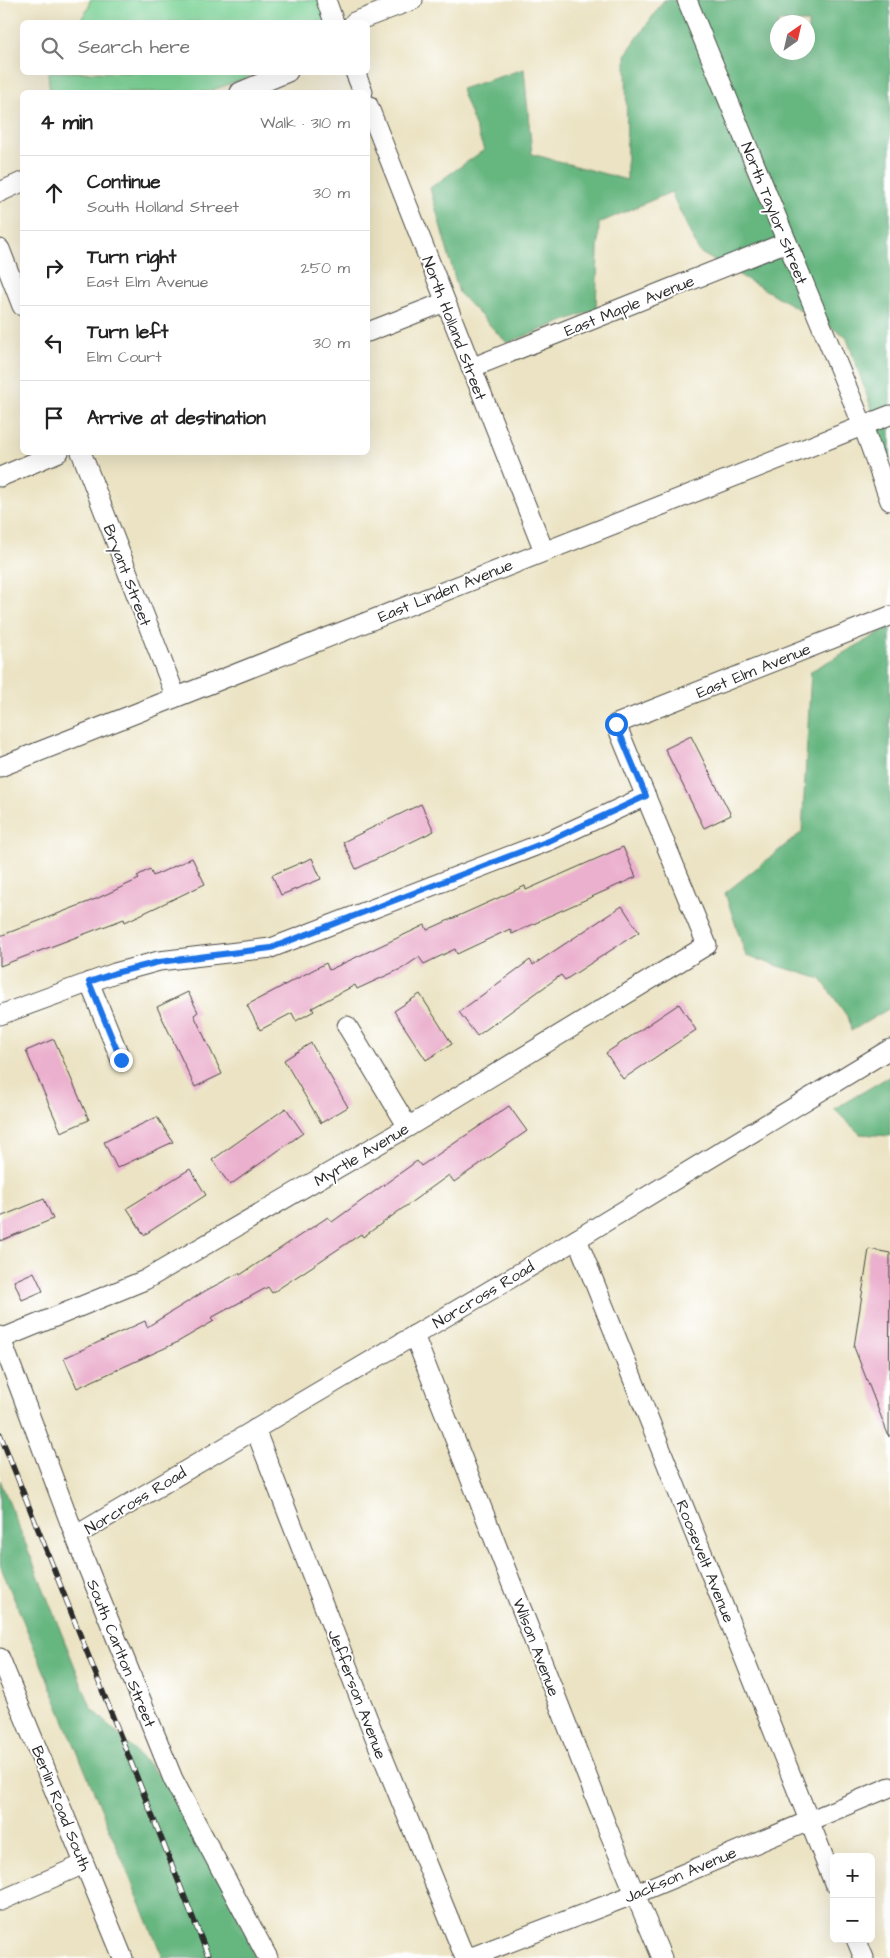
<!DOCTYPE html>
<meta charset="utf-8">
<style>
body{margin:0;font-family:"Architects Daughter",sans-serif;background:#f2f2f2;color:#222}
.controls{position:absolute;right:15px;bottom:15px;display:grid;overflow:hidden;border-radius:8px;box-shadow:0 5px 20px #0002}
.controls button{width:45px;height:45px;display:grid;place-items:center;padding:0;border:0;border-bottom:1px solid #e0e0e0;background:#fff;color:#222;font:25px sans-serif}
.compass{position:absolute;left:770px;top:15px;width:45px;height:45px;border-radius:50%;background:#fff;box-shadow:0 5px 20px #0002;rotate:34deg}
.stop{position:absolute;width:15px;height:15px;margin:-11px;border:4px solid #1a73e8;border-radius:50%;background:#fff}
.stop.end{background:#1a73e8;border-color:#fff;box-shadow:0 1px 5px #0008}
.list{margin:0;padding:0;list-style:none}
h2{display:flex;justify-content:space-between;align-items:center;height:65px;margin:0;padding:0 20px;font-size:21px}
h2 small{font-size:16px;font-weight:400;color:#767676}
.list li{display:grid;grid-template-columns:32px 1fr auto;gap:15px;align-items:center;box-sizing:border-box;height:75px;padding:0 20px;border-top:1px solid #e0e0e0}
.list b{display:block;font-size:19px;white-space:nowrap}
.list p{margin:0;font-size:16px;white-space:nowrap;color:#767676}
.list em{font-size:16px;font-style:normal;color:#767676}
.icon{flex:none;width:28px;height:28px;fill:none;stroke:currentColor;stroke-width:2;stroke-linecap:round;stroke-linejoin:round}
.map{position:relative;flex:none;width:890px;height:1958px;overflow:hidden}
.search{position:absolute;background:#fff;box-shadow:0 5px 20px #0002;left:20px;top:20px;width:350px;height:55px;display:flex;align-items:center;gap:12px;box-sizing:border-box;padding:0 18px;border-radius:8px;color:#767676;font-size:19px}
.panel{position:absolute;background:#fff;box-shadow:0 5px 20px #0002;left:20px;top:90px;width:350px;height:365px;border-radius:8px}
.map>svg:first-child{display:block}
.green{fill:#7ed498;stroke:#548062}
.forest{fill:#66b680;stroke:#487056;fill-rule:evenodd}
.building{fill:#ebb0ce}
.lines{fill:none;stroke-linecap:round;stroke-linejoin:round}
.minor-casing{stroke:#484742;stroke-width:21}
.minor{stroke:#fff;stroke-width:19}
.rail-casing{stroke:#2b2b2b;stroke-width:5.5}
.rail{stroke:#fff;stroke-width:4;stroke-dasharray:11;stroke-linecap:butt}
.route{stroke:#1a73e8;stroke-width:6}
.labels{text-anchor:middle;stroke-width:4;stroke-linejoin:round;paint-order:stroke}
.street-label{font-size:16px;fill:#2b2b2b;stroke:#fff}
</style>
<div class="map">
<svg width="890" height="1958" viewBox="0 0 890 1958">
<rect width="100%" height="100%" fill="#fff"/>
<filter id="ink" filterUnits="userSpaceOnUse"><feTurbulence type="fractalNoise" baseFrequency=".02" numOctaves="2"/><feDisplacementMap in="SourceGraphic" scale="10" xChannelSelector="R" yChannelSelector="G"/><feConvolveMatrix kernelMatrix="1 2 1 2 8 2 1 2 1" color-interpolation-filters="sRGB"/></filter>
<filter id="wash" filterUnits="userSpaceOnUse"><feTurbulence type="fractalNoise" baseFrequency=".0096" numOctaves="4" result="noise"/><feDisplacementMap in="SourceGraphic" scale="20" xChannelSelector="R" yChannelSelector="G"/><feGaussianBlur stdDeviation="1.12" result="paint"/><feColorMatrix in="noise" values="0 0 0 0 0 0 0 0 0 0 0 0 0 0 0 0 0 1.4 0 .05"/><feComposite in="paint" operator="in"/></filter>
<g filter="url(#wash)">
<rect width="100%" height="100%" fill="#ebe3c3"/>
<g class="green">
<polygon points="90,0 321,0 330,22 79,22 88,9"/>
<polygon points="48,73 48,72 259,73 207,92 50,92"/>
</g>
<g class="forest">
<path d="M664,0H890V461L846,336L699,252L671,192L599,223L596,309L507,343L459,293L430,188L484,150L461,89L524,69L532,154L627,180L626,54ZM778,22H808V52H778Z"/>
<polygon points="890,627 890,1008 851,1031 849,1019 821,979 746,956 725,893 802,832 811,671"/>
<polygon points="890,1076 890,1136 860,1134 834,1109"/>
<polygon points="0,1480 91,1707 198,1815 255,1958 163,1958 0,1565"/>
</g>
<g id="blocks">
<g class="building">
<polygon points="691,736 731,815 704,828 665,749"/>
<polygon points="421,804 434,831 356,869 343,842"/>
<polygon points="623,847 636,877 540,920 540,921 512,934 510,929 457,954 455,949 424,964 419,957 403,968 357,989 355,985 312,1008 314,1011 296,1021 292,1013 260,1030 247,1005 326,963 329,970 425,925 427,930 525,886 526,890"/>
<polygon points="192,858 205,884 125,922 124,919 0,966 0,936 96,899 139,879 137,876 150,869 153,876"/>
<polygon points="312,858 321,879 281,895 272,875"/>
<polygon points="622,906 639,932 565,980 561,975 477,1036 459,1012 530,960 533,965"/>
<polygon points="188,992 198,1012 194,1015 222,1074 195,1087 157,1007"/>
<polygon points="420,994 452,1044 426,1060 394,1011"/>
<polygon points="679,1004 696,1030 623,1079 606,1053"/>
<polygon points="54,1039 89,1120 61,1132 26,1051"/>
<polygon points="311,1043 348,1107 321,1123 284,1060"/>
<polygon points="509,1106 527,1131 454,1182 449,1175 363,1237 361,1234 272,1293 268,1287 211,1318 214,1321 176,1343 77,1388 64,1358 145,1321 147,1327 205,1291 239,1273 240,1275 328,1217 332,1222 417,1161 421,1166"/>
<polygon points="286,1108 303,1133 230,1185 212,1160"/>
<polygon points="157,1117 173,1142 117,1168 104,1142"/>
<polygon points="190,1169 206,1195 144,1235 127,1208"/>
<polygon points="44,1199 53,1219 0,1241 0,1217"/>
<polygon points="869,1249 890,1253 889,1437 854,1347"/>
<polygon points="34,1272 43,1291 22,1300 14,1281"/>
</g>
</g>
</g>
<g filter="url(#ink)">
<use href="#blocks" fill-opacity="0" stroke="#484742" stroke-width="1"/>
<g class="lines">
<defs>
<g id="minor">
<polyline points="326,0 334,22"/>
<polyline points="687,0 863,426 890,501"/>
<polyline points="354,22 413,0"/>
<polyline points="355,72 363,92"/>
<polyline points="240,92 288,72"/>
<polyline points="368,105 544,551"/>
<polyline points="0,192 22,182"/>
<polyline points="0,249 22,306"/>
<polyline points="368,332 445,302"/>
<polyline points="471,368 787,242"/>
<polyline points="81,452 176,697"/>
<polyline points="0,477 59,452"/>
<polyline points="0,767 890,415"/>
<polyline points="89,982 121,1060"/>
<polyline points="0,1015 115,973 159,961 271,948 551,840 646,796"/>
<polyline points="347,1026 408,1127"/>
<polyline points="577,1239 834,1883"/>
<polyline points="414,1335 609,1832 662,1958"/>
<polyline points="0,1336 75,1536 173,1779 268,1958"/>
<polyline points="1,1339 145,1280 408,1127 707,945 616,724 890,616"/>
<polyline points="255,1429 376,1740 465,1958"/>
<polyline points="75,1536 577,1239 890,1049"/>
<polyline points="0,1658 123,1958"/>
<polyline points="0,1901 84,1864"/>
<polyline points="856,1939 864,1958"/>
<polyline points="469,1958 635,1894 890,1787"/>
</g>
</defs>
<use href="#minor" class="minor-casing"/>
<use href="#minor" class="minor"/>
<defs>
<polyline id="rail" points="0,1434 209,1958"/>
</defs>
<use href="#rail" class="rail-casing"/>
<use href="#rail" class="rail"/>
</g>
</g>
<g class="lines" filter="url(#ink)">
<polyline class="route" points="121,1060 89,982 115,973 159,962 271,948 551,840 646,796 616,724"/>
</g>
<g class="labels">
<g class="street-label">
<text transform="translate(775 213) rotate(68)" y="6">North Taylor Street</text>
<text transform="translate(629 305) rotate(-22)" y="6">East Maple Avenue</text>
<text transform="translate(455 328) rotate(69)" y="6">North Holland Street</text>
<text transform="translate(128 575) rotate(69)" y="6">Bryant Street</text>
<text transform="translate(445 590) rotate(-22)" y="6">East Linden Avenue</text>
<text transform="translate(753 670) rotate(-22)" y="6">East Elm Avenue</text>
<text transform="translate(361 1154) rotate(-31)" y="6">Myrtle Avenue</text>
<text transform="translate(483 1294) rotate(-31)" y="6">Norcross Road</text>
<text transform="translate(135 1500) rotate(-31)" y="6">Norcross Road</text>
<text transform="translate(706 1561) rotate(68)" y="6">Roosevelt Avenue</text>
<text transform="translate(537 1647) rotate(69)" y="6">Wilson Avenue</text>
<text transform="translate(122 1653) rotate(68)" y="6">South Carlton Street</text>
<text transform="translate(358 1694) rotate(69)" y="6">Jefferson Avenue</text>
<text transform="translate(62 1808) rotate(68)" y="6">Berlin Road South</text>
<text transform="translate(680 1874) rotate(-23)" y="6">Jackson Avenue</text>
</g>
</g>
</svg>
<div class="controls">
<button>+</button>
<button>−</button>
</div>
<svg class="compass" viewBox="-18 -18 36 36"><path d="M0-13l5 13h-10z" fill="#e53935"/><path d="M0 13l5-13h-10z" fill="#767676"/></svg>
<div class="stop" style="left:616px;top:724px"></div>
<div class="stop end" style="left:121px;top:1060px"></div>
<div class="search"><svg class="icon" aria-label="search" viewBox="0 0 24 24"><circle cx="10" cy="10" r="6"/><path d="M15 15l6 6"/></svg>Search here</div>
<section class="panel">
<h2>4 min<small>Walk · 310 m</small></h2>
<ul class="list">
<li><svg class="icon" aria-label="ahead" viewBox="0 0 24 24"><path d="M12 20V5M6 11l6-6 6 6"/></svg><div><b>Continue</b><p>South Holland Street</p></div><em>30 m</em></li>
<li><svg class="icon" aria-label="right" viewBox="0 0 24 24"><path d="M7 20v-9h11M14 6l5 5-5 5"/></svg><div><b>Turn right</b><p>East Elm Avenue</p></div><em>250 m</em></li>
<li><svg class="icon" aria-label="left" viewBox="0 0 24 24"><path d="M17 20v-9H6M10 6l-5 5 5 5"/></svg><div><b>Turn left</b><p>Elm Court</p></div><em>30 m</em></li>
<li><svg class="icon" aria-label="arrive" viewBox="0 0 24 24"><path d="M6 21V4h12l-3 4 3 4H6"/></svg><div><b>Arrive at destination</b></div></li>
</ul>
</section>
</div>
